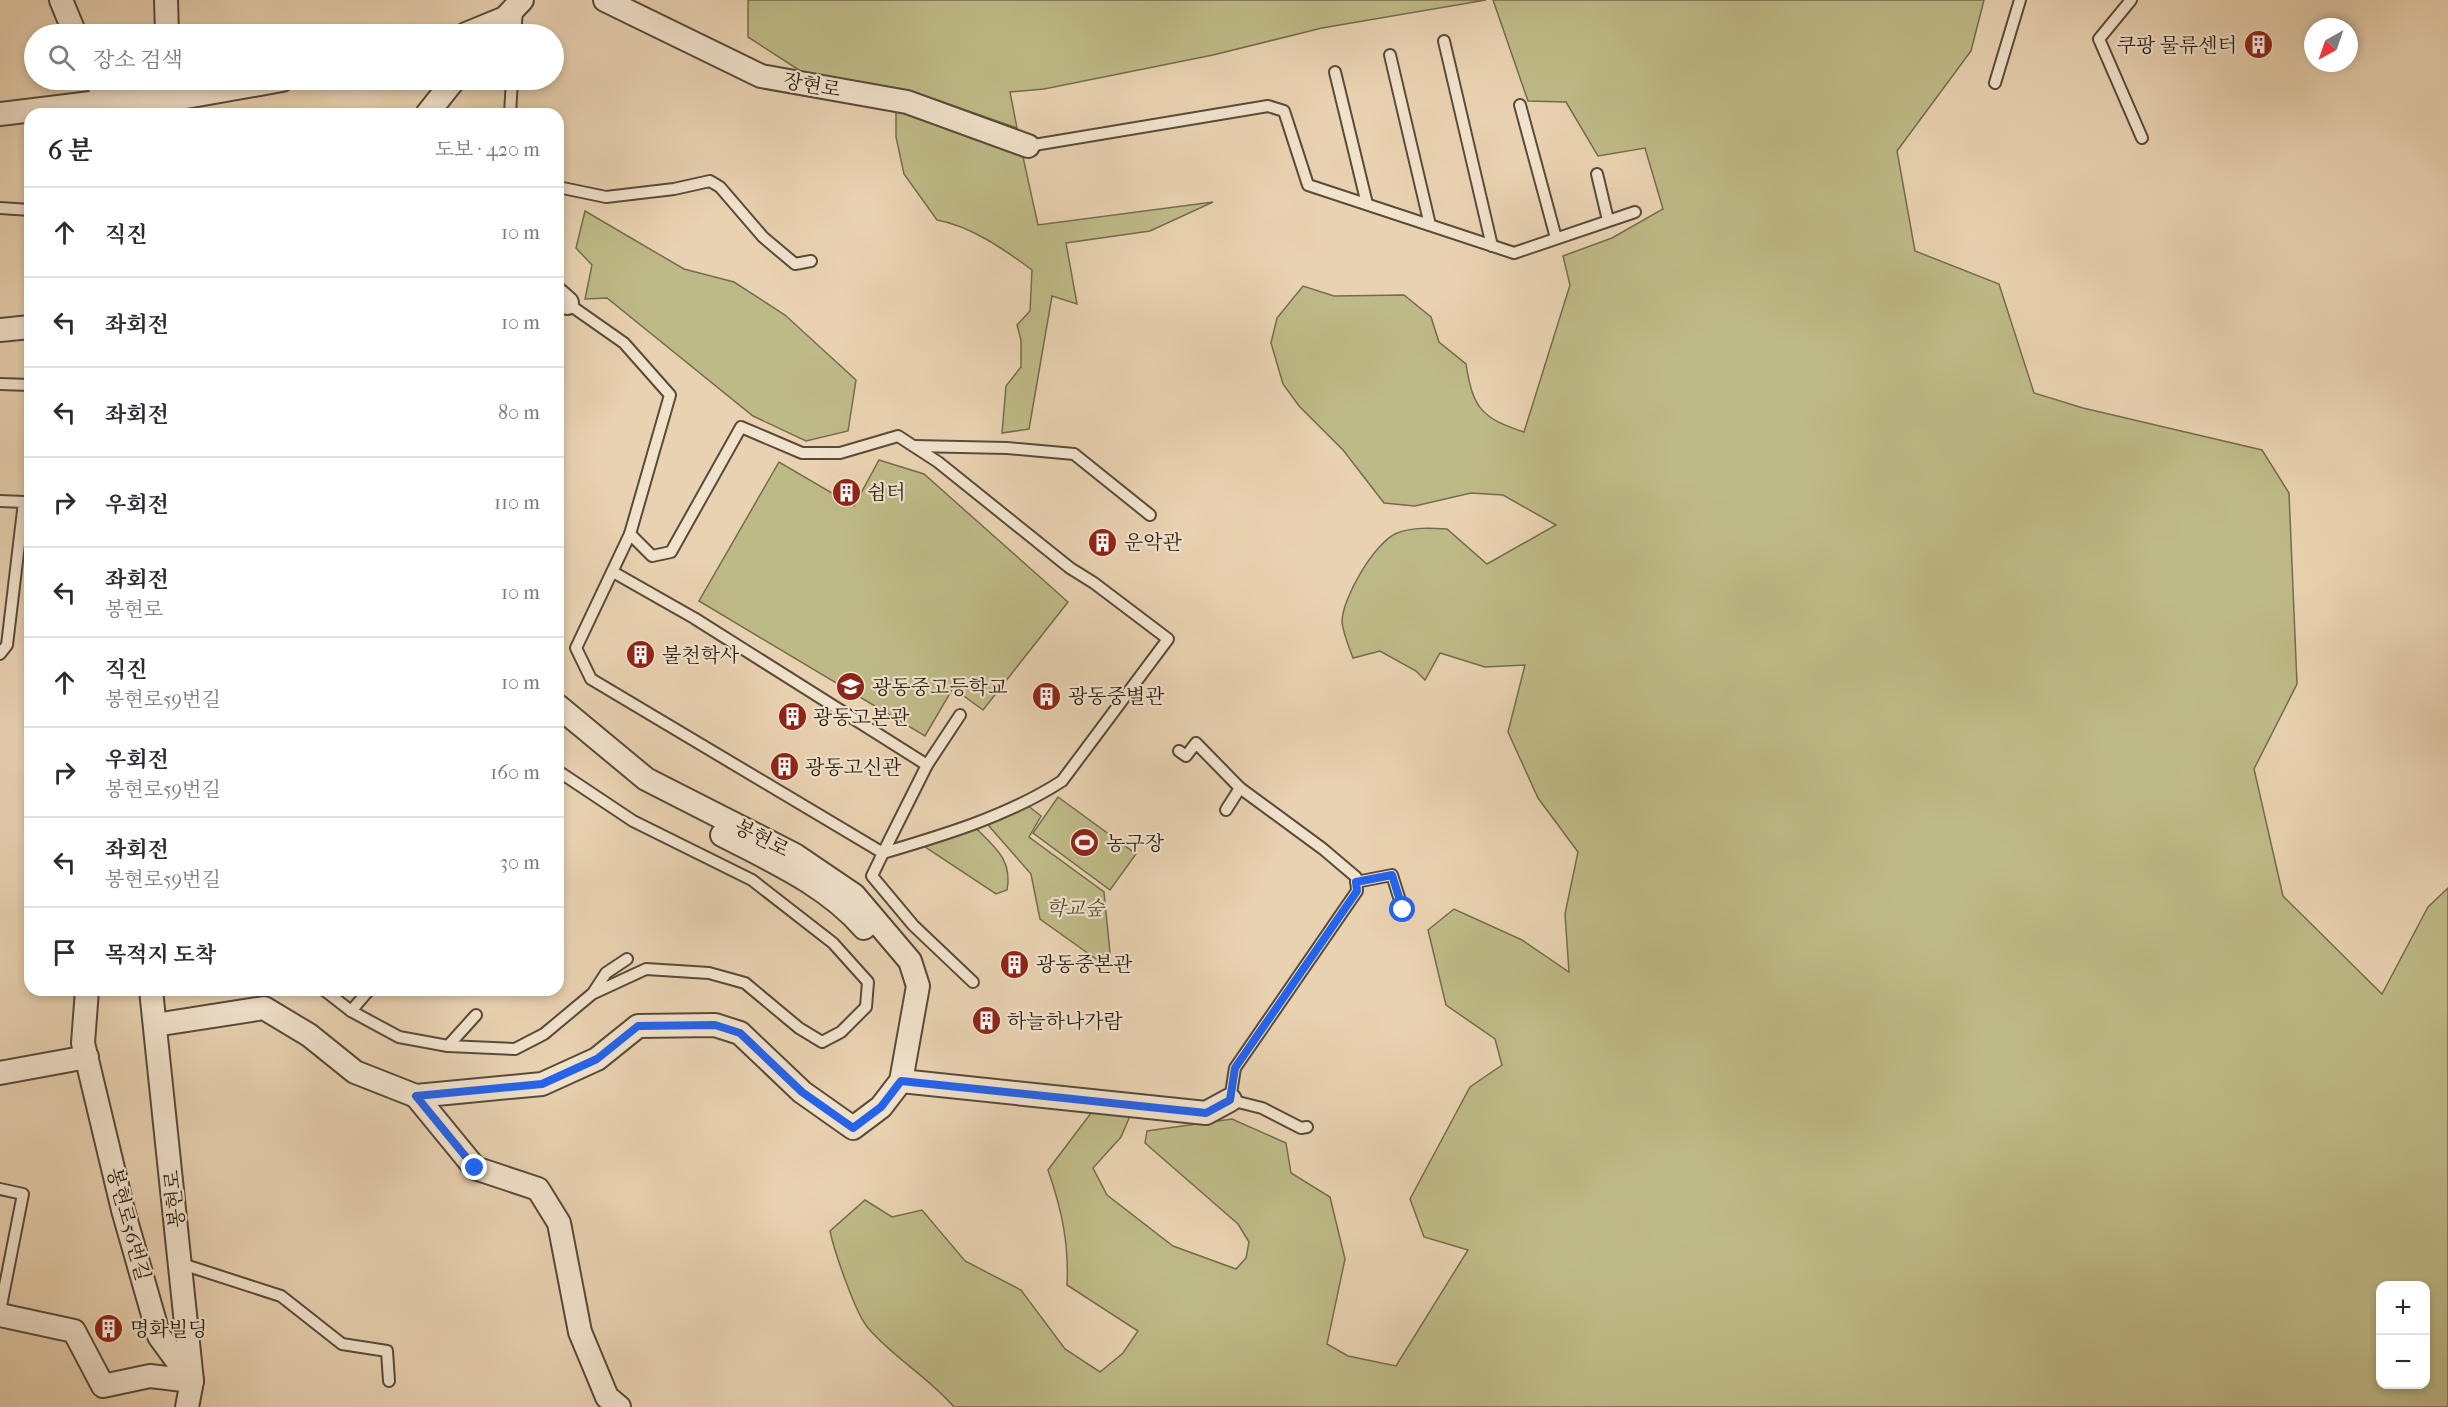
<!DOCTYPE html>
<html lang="ko">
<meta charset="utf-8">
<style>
body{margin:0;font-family:"IM FELL French Canon","Noto Serif KR",serif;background:#f2f2f3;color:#2b2b33}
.controls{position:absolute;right:18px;bottom:18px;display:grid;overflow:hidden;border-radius:12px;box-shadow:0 3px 9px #0003}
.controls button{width:54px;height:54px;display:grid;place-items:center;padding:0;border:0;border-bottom:2px solid #e1e1e2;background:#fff;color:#2b2b33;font:30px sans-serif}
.compass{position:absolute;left:2304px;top:18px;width:54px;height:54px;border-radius:50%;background:#fff;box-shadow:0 3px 9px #0003;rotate:220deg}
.stop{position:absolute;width:18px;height:18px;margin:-14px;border:4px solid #2563eb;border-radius:50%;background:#fff}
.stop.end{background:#2563eb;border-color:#fff;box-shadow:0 2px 6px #0008}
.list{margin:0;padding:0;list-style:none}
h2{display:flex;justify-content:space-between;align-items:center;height:78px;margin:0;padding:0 24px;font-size:26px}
h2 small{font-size:20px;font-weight:400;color:#7c7c81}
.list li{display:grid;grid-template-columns:39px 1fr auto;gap:18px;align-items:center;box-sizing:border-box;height:90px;padding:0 24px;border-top:2px solid #e1e1e2}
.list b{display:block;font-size:22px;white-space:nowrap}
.list p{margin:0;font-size:20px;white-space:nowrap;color:#7c7c81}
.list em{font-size:20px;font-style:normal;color:#7c7c81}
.icon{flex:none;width:33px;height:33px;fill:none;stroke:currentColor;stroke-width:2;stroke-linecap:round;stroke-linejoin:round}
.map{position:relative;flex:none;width:2448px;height:1407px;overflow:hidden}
.search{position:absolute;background:#fff;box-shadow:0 3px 9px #0003;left:24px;top:24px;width:540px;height:66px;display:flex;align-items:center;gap:15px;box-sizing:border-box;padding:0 21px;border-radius:33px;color:#7c7c81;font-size:22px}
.panel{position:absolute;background:#fff;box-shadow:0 3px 9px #0003;left:24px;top:108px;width:540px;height:888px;border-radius:18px}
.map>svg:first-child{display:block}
.green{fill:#beba87;stroke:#746c4d;stroke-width:1.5;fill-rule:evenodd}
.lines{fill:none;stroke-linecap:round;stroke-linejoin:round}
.lane-casing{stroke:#594a3a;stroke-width:14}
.street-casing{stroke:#594a3a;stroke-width:26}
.lane{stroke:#f1e2cc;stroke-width:10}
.street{stroke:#f1e2cc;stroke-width:22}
.route{stroke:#2563eb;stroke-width:8}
.labels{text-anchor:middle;stroke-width:4.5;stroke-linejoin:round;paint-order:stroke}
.poi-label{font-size:20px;fill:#291d13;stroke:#f1e2cc;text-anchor:start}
.street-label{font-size:20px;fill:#291d13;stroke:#f1e2cc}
.park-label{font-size:20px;font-style:italic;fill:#564c36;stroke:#f1e2cc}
</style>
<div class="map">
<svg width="2448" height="1407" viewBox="0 0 2448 1407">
<rect width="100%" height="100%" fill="#e9d2b1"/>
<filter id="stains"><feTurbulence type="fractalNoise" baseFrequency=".00333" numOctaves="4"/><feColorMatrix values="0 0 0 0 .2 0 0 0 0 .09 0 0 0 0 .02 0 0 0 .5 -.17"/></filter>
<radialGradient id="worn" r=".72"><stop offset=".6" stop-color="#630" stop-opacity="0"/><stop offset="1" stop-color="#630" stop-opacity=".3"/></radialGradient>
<g class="green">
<polygon points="748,0 1486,0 1322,28 1213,55 1044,89 1010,92 1017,128 908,90 802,72 748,37"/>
<path d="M1493,0H1984L1971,51L1897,151L1915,251L1999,284L2034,393L2083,408L2262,450L2289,493L2297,684L2254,769L2283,896L2382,994L2428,907L2448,888V1407H954C928,1377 894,1358 869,1329C856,1316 834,1250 830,1231L865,1200L892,1217L922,1210L965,1261L1021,1290L1065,1349L1100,1372L1123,1353L1138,1331L1067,1285C1069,1244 1062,1210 1048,1170L1091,1113L1130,1116L1121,1137L1093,1168L1107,1195L1173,1246L1236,1269L1246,1258L1249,1242L1238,1224L1145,1143L1147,1131L1232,1119L1286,1143L1291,1173L1330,1197L1345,1259L1327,1344L1348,1356L1396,1366L1468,1250L1424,1237L1410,1199L1470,1087L1502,1065L1495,1039L1446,1005L1428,930L1454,909L1522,940L1569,972L1565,914L1578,852L1538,798L1508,732L1525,665L1485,667L1440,653L1425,680L1416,671L1380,651L1353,658C1349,647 1343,633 1342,622C1342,598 1375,542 1397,533C1413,527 1431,528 1447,529L1487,564L1556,525L1503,495L1471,493L1415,506L1384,503L1343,450L1299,406L1283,384L1271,343L1277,318L1303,286L1334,296L1404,295L1431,317L1439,342L1466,364C1473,409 1482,418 1524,432L1570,285L1563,256L1612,238L1663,209L1645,148L1598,156L1566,102L1528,101ZM2380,1286H2426V1384H2380Z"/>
<path d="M896,109L1021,148L1038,225L1213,202L1150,231L1066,243L1077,304L1052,296L1029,429L1002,433L1006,386L1021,367V340L1017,325L1030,311L1032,270C1005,250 971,226 937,220L904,174L896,137Z"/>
<polygon points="585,211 684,269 734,282 785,315 856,380 848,431 806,441 753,416 607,298 585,299 592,265 576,248"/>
<polygon points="879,460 924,474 1068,602 983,710 953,688 925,736 699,601 779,462 854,506"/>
<polygon points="1058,797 1136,854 1110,890 1033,833"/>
<polygon points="1027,805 1041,816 1029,837 1104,892 1110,953 1103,964 1040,919 1031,874 989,826 991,820"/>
<path d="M974,826C994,847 1013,859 1007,890L996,894L925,847Z"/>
</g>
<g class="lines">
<defs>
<g id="lane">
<polyline points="2131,0 2099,39 2142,138"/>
<polyline points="515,34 517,11"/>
<polyline points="1444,41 1492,246"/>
<polyline points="1390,55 1430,225"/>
<polyline points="1335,72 1367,204"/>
<polyline points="1995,83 2020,0"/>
<polyline points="1520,105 1556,238"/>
<polyline points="510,114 512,80"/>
<polyline points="1028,146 1268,106 1284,111 1308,185 1514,253 1635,212"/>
<polyline points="1597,174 1608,220"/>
<polyline points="558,187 606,197 674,189 710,181 720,187 763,237 795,264 811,261"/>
<polyline points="0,208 30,210"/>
<path d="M567,303L624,343L670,395L630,534L652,556L671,552L741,427L802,453H840L898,436L938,462L1070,568L1094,583L1168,639L1062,781C1008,816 944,835 883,853"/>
<polyline points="0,384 30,385"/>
<polyline points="914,446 1007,448 1074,454 1150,515"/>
<polyline points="0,501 24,502 7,645 0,654"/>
<polyline points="630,534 576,648 591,679 883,853 872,876 913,925 973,982"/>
<polyline points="613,572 694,618 927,765"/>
<polyline points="1179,751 1186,756 1196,743 1240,788 1323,849 1356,877 1357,891 1235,1068 1230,1100 1262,1108 1301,1128 1307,1127"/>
<polyline points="1226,810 1240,788"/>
<polyline points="883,853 927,765 960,715"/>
<polyline points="1356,882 1392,875 1403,910"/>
<polyline points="324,990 351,1011 399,1037 448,1046 515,1049 544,1034 592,994 646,969 709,973 745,983 799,1028 822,1042 841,1032 866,1007 868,982 833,943 752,880 633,821 558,771"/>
<polyline points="593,993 606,973 627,959"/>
<polyline points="351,1011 369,990"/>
<polyline points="448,1046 476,1015"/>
<polyline points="0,1189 23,1194 0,1311"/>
<polyline points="182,1264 281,1296 342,1344 387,1351 389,1381"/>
</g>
<g id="street">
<polyline points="61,0 75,34"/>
<polyline points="166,0 167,34"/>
<polyline points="605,0 761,76 907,102 1028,146"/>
<polyline points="466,34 505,18 522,0"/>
<polyline points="96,80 107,101"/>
<polyline points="0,114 107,101 169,100 282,80"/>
<polyline points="427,114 454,80"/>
<polyline points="558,295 567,303"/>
<polyline points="0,330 30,327"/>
<path d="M722,835C772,861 827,885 864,928"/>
<polyline points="87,990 83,1043 123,1210 159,1336 191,1380"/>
<polyline points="151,990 192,1381 187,1407"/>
<polyline points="155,1025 264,1008 309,1035 355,1072 416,1096 542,1084 597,1059 638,1026 715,1025 740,1033 802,1092 853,1128 881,1107 901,1081 918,986 910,961 854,895 795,855 646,779 558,706"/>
<polyline points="0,1073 87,1057"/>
<polyline points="901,1081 1206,1113 1230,1100"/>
<polyline points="416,1096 475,1168 538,1189 559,1223 580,1332 607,1397 619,1407"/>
<polyline points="0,1315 74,1331 103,1386 150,1376 192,1381"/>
</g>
</defs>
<use href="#lane" class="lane-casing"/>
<use href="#street" class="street-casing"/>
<use href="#lane" class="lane"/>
<use href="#street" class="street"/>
</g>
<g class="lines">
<polyline class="route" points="475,1168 416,1096 542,1084 597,1059 638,1026 715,1025 740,1033 802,1092 853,1128 881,1107 901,1081 1206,1113 1230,1100 1235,1068 1357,891 1356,882 1392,875 1403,910"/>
</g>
<defs>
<symbol id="building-disc" viewBox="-11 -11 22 22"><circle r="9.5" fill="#8f2418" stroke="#f1e2cc"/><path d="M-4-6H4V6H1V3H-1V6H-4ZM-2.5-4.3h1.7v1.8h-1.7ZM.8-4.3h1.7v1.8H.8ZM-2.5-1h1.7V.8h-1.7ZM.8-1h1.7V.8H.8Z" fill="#fff"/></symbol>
<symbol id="school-disc" viewBox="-11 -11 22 22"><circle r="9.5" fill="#8f2418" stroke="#f1e2cc"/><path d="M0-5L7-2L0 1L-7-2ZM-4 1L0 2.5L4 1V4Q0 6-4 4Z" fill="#fff"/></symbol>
<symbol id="stadium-disc" viewBox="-11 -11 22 22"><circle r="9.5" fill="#8f2418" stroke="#f1e2cc"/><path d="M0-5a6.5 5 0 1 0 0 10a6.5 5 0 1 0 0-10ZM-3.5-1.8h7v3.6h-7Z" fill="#fff"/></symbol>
</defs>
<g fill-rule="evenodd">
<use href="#building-disc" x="2242" y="28" width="33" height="33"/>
<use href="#building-disc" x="830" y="476" width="33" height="33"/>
<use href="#building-disc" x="1086" y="526" width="33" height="33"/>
<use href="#building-disc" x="624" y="638" width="33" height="33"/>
<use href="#school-disc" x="834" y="670" width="33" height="33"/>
<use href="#building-disc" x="1030" y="680" width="33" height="33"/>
<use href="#building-disc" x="776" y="700" width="33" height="33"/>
<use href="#building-disc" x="768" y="750" width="33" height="33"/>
<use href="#stadium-disc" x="1068" y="826" width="33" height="33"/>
<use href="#building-disc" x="998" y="948" width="33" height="33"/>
<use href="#building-disc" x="970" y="1004" width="33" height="33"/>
<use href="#building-disc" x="92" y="1312" width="33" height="33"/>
</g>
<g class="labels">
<g class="poi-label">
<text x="2237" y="52" text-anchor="end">쿠팡 물류센터</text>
<text x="867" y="499">쉼터</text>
<text x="1124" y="549">운악관</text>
<text x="662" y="662">불천학사</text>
<text x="872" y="694">광동중고등학교</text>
<text x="1068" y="703">광동중별관</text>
<text x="813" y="724">광동고본관</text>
<text x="805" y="774">광동고신관</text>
<text x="1106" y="850">농구장</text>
<text x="1036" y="971">광동중본관</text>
<text x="1007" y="1028">하늘하나가람</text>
<text x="130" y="1336">명화빌딩</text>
</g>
<g class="street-label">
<text transform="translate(812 85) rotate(10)" y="7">장현로</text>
<text transform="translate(762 838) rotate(27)" y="7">봉현로</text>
<text transform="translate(174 1199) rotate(-96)" y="7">봉현로</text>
<text transform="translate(129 1224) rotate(75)" y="7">봉현로56번길</text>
</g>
<g class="park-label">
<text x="1075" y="915">학교숲</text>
</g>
</g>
<rect width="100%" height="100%" filter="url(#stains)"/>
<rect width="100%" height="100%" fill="url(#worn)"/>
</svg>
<div class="controls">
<button>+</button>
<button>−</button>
</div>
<svg class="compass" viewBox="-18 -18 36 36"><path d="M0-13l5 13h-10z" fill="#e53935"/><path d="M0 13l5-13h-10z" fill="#7c7c81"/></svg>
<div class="stop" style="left:1403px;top:910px"></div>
<div class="stop end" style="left:475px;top:1168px"></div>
<div class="search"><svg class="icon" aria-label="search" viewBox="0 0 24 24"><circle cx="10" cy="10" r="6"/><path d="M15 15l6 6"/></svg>장소 검색</div>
<section class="panel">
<h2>6 분<small>도보 · 420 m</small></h2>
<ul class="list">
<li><svg class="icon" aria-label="ahead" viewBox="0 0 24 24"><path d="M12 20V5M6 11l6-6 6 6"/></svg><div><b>직진</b></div><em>10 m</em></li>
<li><svg class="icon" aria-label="left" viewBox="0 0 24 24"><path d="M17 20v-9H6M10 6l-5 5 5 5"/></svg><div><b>좌회전</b></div><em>10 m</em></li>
<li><svg class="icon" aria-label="left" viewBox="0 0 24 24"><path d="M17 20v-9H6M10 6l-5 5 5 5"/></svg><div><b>좌회전</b></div><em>80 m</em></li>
<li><svg class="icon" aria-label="right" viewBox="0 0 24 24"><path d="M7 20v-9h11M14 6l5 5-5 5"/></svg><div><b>우회전</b></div><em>110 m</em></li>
<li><svg class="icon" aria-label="left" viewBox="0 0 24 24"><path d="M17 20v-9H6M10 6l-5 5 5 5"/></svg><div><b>좌회전</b><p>봉현로</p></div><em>10 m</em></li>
<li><svg class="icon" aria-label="ahead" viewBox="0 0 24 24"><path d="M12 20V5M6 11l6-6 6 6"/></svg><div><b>직진</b><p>봉현로59번길</p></div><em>10 m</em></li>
<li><svg class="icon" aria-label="right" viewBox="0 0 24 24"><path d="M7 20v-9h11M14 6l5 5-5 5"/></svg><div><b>우회전</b><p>봉현로59번길</p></div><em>160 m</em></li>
<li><svg class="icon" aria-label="left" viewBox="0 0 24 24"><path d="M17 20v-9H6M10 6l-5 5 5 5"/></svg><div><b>좌회전</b><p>봉현로59번길</p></div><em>30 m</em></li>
<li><svg class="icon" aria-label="arrive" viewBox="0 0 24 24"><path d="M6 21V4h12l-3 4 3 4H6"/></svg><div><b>목적지 도착</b></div></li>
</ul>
</section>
</div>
